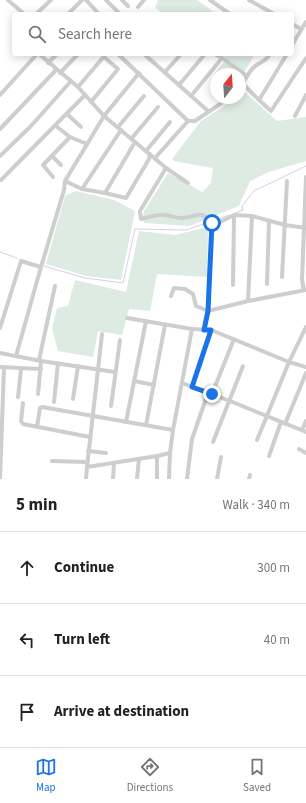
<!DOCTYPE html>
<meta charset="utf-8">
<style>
body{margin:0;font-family:"Source Sans 3",sans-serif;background:#f6f6f6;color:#222}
.compass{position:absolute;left:210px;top:68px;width:36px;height:36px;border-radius:50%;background:#fff;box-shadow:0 2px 10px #0003;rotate:17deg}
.stop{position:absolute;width:12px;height:12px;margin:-9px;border:3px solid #1a73e8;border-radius:50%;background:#fff}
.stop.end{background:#1a73e8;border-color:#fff;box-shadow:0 1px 4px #0008}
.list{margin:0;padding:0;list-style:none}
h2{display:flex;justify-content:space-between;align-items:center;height:52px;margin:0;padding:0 16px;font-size:17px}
h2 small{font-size:13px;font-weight:400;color:#767676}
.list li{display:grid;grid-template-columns:26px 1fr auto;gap:12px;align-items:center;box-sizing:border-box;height:72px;padding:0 16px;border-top:1px solid #e0e0e0}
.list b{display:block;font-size:15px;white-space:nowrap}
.list em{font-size:13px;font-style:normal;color:#767676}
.icon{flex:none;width:22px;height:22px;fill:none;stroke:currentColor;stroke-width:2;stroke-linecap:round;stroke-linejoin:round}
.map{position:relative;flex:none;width:306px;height:479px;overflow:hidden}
.search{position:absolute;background:#fff;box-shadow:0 2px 10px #0003;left:12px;right:12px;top:12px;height:44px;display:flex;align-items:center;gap:10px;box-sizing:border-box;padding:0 14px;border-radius:4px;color:#767676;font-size:15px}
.sheet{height:268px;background:#fff}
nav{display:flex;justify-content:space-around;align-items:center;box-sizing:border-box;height:56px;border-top:1px solid #e0e0e0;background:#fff;font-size:11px;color:#767676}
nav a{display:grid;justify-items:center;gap:2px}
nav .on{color:#1a73e8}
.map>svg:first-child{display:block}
.green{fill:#ddebe3}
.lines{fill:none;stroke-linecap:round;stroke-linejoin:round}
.stream{stroke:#d8cced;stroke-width:1}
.minor{stroke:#cecece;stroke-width:4}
.route{stroke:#1a73e8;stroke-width:5}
</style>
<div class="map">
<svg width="306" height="479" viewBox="0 0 306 479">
<rect width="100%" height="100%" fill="#fff"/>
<g class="green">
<polygon points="158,0 197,0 217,14 164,14 155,8"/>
<polygon points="221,54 255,54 240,79 240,74 216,74 216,83 211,79 226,58"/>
<polygon points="245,92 277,121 306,117 306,161 269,172 250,181 239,206 189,226 144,223 143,216 144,211 168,173 202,192 211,183 213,168 174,161 172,159 201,121 236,98 240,98 240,94"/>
<polygon points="76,191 114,200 135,211 121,280 86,276 46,264 65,196"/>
<polygon points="208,227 207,277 157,274 150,311 129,309 122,335 98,331 93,357 58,351 52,329 57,308 68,306 75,280 126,292 139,231 175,235"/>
</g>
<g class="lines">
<g class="stream">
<polyline points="235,213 243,210 242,206 254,191 306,166"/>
<polyline points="213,221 229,215"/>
<polyline points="0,252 17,258"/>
<polyline points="44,266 85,278 123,283 135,229 186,230 210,222"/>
</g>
<g class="minor">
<polyline points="8,0 24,14"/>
<polyline points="86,0 99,14"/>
<polyline points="106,0 120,14"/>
<polyline points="122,0 128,6"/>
<polyline points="210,0 230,14"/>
<polyline points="249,0 274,14"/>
<polyline points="138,7 144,0"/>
<polyline points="36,14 51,0"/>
<polyline points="68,14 82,0"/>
<polyline points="292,24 301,29"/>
<polyline points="292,45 306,22"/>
<path d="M39,54L78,87L104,116L166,168L140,211L141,219C150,217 157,214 166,215C171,216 177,218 182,218C198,217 195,210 212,220L208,311L204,330"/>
<polyline points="118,54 188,121"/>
<polyline points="144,54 208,111"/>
<polyline points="222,58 247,76"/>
<polyline points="48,63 57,54"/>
<polyline points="165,72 181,54"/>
<polyline points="60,73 78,54"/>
<polyline points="243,84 259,100 287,54"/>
<polyline points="179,85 205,54"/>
<polyline points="78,87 106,54"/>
<path d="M240,87C245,81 248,73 253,68C260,61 265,63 270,54"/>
<polyline points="0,95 37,54"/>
<polyline points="191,96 222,58 215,54"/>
<polyline points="259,100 271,111 306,58"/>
<polyline points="91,102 118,69 104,57"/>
<polyline points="67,114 81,127"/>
<polyline points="295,116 306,95"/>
<polyline points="56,126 70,137 87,144"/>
<polyline points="118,127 144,96"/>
<polyline points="0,129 56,70"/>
<polyline points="131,139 158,107"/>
<polyline points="146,151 170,122"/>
<polyline points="0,156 31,126 71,81"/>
<polyline points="52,156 61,165"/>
<polyline points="155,158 188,121 195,121 229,98"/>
<polyline points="166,168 188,183"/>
<polyline points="53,177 43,165 70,137"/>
<polyline points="0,180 1,180 8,173 85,95"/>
<polyline points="65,181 82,189 105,193 126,198 149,159 150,154"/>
<polyline points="82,189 121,130"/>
<polyline points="105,193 135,142"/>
<polyline points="234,215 252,216 285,225 306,228"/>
<polyline points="212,226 234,215 233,285"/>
<polyline points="41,267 64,190 65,181 104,116 139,73"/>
<polyline points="282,277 287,181"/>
<polyline points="267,284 269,221"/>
<polyline points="304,290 302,280 306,177"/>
<polyline points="171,296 174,288 185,289 193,294 196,306 208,311 248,301 306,290"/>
<polyline points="248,301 252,216"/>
<polyline points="127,318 192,329 211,330 289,362 306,367"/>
<polyline points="0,328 21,261 41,267 16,356"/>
<polyline points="0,353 41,361"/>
<polyline points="39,360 55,286"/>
<polyline points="0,367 41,369"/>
<polyline points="134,381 154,385"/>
<polyline points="182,383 230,401 306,432"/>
<polyline points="192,387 211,330"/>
<polyline points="38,394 41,361 115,372"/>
<polyline points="212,394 234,339"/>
<polyline points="18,397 21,369"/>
<polyline points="73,399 78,366"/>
<polyline points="54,402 58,363"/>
<polyline points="23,403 21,421 23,424 90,437"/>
<polyline points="111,406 120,340"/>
<polyline points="126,422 146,321"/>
<polyline points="285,424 306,373"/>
<polyline points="146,425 165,325"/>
<polyline points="37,427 40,408 42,407 173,430 170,453 157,456"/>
<polyline points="173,430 192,329"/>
<polyline points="302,430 306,421"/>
<polyline points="257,440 289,362 306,327"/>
<polyline points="213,442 243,366"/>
<polyline points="299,449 306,453"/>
<polyline points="88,451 106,453"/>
<polyline points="269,456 281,422"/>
<polyline points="52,461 87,462"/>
<polyline points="87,467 102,334"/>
<polyline points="0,479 4,367"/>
<polyline points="86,479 87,467 157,456 157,479"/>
<polyline points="113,479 114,463"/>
<polyline points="137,479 139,459"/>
<polyline points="169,479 170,453"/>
<polyline points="187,479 192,439 208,393"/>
<polyline points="217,479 221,457"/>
<polyline points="249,479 250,475"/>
</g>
</g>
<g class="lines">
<polyline class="route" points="212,394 192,387 211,330 204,330 208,311 212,223"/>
</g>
</svg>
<svg class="compass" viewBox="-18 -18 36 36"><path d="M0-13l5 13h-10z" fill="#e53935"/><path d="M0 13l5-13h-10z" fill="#767676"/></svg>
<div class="stop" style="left:212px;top:223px"></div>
<div class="stop end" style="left:212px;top:394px"></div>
<div class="search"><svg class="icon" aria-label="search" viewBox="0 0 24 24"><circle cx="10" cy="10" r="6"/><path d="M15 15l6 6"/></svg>Search here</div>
</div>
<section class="sheet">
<h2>5 min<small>Walk · 340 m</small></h2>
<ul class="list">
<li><svg class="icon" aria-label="ahead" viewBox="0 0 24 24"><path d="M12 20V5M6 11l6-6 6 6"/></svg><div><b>Continue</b></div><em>300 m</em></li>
<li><svg class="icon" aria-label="left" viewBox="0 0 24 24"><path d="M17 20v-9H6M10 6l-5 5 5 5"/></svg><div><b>Turn left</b></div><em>40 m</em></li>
<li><svg class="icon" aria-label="arrive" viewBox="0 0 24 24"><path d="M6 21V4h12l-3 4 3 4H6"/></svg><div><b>Arrive at destination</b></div></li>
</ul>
</section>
<nav>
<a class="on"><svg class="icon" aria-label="map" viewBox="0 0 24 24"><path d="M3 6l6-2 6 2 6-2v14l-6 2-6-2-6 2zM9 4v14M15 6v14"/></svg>Map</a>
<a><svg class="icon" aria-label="directions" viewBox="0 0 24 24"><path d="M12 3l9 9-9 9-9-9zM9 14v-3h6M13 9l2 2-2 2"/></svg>Directions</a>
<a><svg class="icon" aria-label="saved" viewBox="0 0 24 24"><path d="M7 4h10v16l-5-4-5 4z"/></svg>Saved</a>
</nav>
